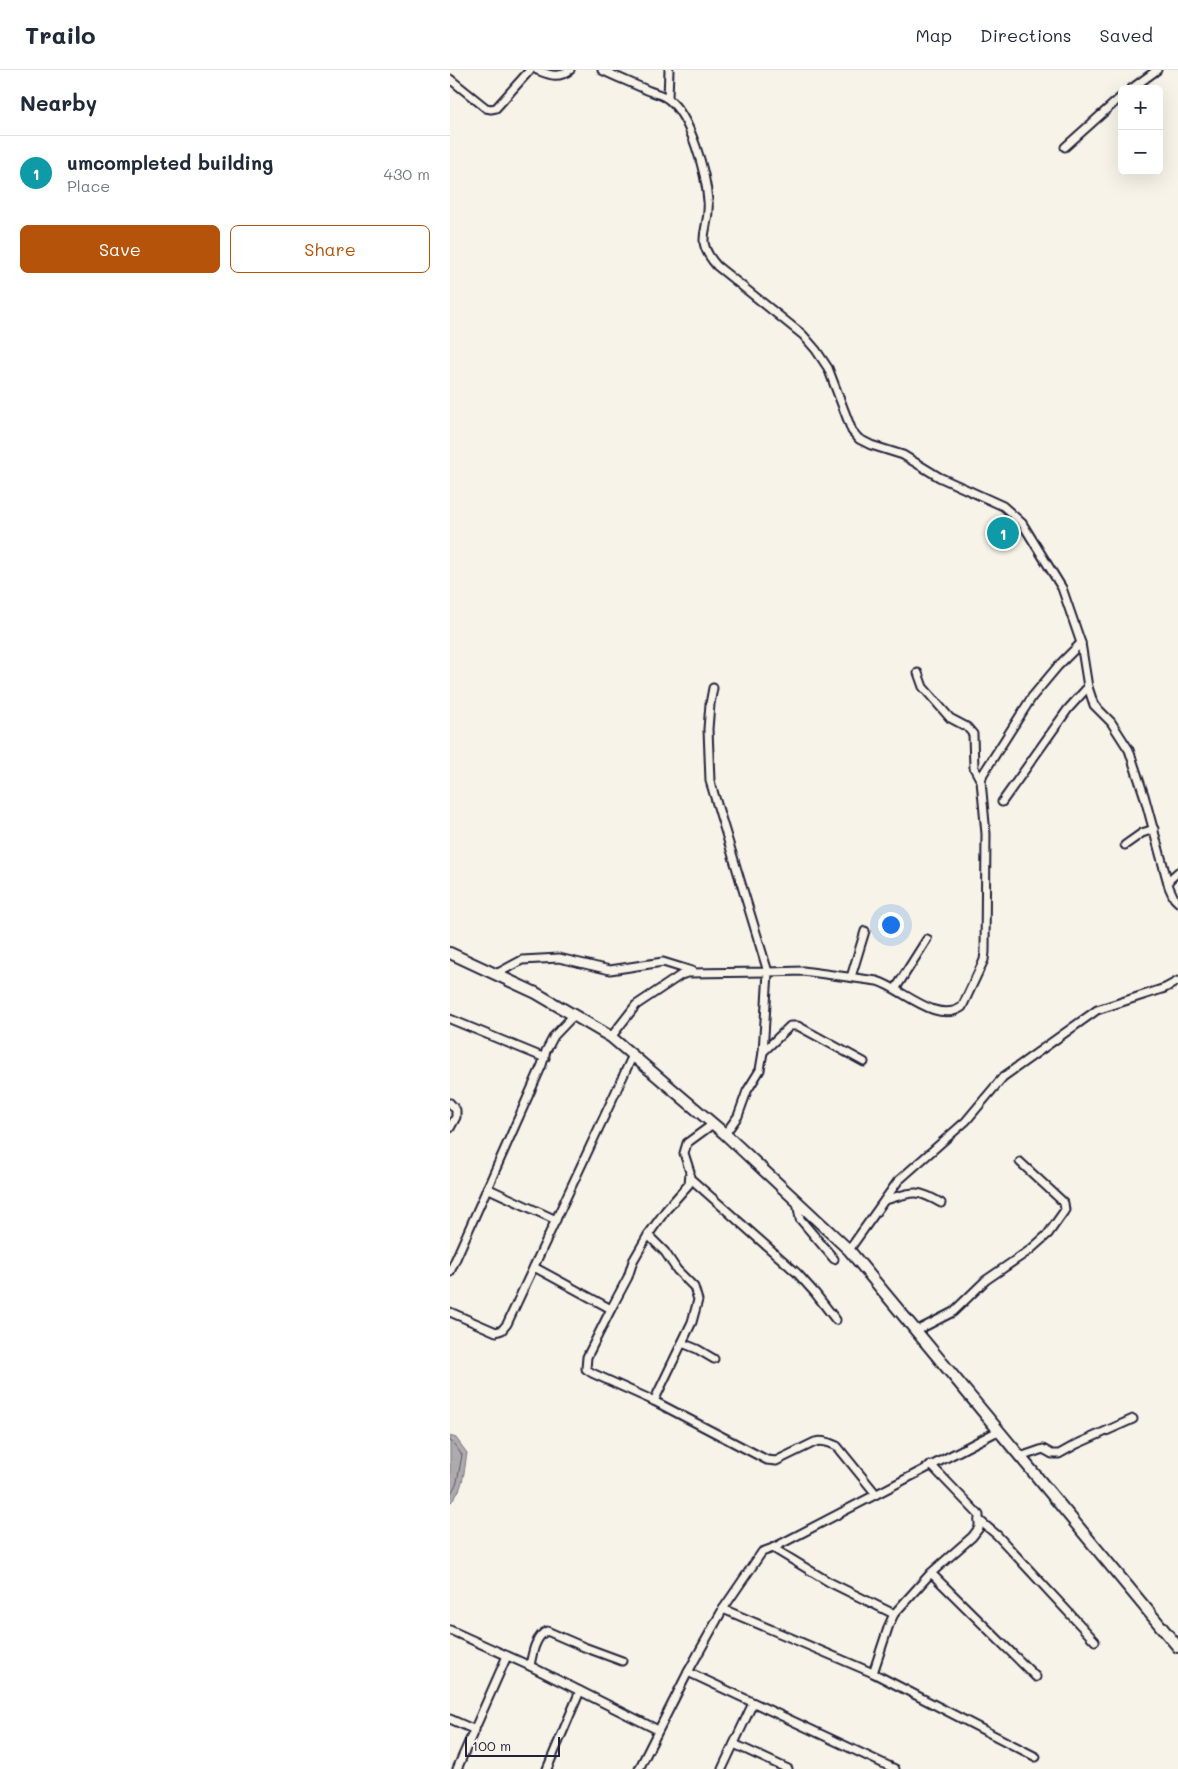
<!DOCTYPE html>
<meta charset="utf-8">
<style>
body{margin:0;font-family:Mali,sans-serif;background:#f2f2f3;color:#1f2937}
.controls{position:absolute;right:15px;top:15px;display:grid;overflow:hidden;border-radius:8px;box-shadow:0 5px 20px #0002}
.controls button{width:45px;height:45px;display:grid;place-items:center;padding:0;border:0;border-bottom:1px solid #e0e1e3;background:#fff;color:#1f2937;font:25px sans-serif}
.scale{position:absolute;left:15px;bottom:12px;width:95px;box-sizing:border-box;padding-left:5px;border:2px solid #22223b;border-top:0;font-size:14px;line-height:18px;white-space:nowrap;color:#22223b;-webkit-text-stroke:4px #f7f3e8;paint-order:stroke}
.you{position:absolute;left:440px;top:854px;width:18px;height:18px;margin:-12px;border:4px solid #fff;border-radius:50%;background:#1a73e8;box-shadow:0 0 0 8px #1a73e833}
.badge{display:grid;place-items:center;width:32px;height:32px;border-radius:50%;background:#b45309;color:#fff;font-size:16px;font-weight:700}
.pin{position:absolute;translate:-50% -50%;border:2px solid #fff;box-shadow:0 1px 5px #0006}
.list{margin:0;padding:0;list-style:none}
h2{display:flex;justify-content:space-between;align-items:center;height:65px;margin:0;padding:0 20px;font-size:21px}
h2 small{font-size:16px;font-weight:400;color:#747a83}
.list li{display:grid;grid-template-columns:32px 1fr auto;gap:15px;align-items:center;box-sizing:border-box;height:75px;padding:0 20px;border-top:1px solid #e0e1e3}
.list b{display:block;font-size:19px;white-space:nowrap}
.list p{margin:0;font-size:16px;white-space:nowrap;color:#747a83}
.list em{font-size:16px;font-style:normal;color:#747a83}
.actions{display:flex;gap:10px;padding:15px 20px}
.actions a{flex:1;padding:11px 0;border:1px solid #b45309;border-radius:8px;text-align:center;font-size:18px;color:#b45309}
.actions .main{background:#b45309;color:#fff}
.map{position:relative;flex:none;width:728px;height:1699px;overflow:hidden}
header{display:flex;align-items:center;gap:30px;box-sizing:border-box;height:70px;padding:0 25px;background:#fff;border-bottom:1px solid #e0e1e3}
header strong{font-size:24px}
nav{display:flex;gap:28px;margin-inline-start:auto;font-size:18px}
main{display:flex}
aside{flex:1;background:#fff}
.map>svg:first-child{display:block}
.water{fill:#aeabad;stroke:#76747f}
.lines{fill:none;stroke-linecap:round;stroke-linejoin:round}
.shore{stroke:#5a5969;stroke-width:1}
.minor-casing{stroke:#22223b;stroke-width:11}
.secondary-casing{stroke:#22223b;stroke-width:14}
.minor{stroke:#f7f3e8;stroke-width:7}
.secondary{stroke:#f7f3e8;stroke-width:10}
</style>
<header>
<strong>Trailo</strong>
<nav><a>Map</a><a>Directions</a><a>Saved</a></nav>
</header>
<main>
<aside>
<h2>Nearby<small></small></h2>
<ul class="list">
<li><span class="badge" style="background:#0f9aa8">1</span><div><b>umcompleted building</b><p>Place</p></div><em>430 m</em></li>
</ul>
<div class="actions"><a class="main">Save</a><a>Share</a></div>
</aside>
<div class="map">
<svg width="728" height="1699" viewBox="0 0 728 1699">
<rect width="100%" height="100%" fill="#f7f3e8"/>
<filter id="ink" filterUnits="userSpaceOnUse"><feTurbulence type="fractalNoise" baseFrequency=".02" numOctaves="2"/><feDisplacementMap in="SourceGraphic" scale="10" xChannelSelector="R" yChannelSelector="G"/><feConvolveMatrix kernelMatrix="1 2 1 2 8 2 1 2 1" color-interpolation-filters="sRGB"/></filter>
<g filter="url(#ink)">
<path class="water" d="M0,1366L6,1368L17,1383C14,1400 14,1420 0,1433Z"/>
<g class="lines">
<polyline class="shore" points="0,1371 3,1373 12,1385 7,1412 0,1426"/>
<defs>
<g id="minor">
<path d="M87,0C100,5 108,9 120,0"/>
<path d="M152,0C166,7 182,13 197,20C204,23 213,25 218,29C241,46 256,104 258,131C261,161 242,168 267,196L353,265L366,280L378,298L402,361L409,369L421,375L453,385L489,407L553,436L572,453L612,518L631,573L638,617L644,635L661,652L679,680L694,725L719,817L724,828L728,832"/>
<polyline points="0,9 36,38 41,39 46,38 80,0"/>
<polyline points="681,19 707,0"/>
<polyline points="218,28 219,0"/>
<polyline points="615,77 672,26"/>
<polyline points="468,603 473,617 500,648 517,657 523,664 524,698 531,711"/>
<polyline points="552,732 618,639 638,617"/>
<polyline points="675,775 692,763 704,759"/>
<polyline points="718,811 728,802"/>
<polyline points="46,904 72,890 109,888 160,900 213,892 242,901"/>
<polyline points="401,907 415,861"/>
<polyline points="446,918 477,869"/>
<polyline points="0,949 95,988"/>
<polyline points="161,967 186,935 231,905 238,903 318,902 260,711 258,659 260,634 263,618"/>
<polyline points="313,982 340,956 348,956 414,992"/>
<polyline points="0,1033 6,1040 6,1047 0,1058"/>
<path d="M275,1064L288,1046L297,1021L310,1000L313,982L318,902L353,901L427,911C452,918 486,955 512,937L534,890L535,882L536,764L531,711L533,704L582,627L608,596L631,573"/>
<polyline points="241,1109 347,1203 365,1223 386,1250"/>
<polyline points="37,1118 106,1150"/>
<path d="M435,1130C463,1122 465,1118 491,1133"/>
<polyline points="347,1132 350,1149 384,1189"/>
<polyline points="198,1165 215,1182 227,1200 244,1217 248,1230 242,1252 204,1331"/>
<polyline points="399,1180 448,1111 516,1051 553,1007 647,940 715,918 728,911"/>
<path d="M84,1197L161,1239L137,1287L136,1299L142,1303L204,1331L317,1390L326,1391L365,1372C373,1370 380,1373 387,1376L426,1424"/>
<polyline points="0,1202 92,995 96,981 104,966 124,945"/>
<polyline points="161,1239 178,1207 183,1191 198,1165 216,1140 239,1114 240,1102 234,1083 237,1073 263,1054"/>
<polyline points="0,1242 46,1262 52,1260 57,1254 183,985"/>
<polyline points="466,1261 503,1242 536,1210 580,1180 598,1164 615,1140 614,1133 610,1129 570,1092"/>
<polyline points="232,1273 247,1279 264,1289"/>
<polyline points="570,1387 593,1379 602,1384 609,1384 627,1374 683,1349"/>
<polyline points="529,1450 547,1465 645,1571"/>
<polyline points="323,1478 379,1512 444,1544"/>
<polyline points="481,1503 586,1607"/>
<polyline points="273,1539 423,1603 586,1687"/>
<polyline points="0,1560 80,1596 208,1660"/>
<path d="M80,1596C82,1585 85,1566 97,1561L134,1577L172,1591"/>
<polyline points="238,1602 445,1699"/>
<polyline points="423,1603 439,1555 444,1544 481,1503 522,1467 529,1458 529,1445 481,1395"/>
<polyline points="0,1649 25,1660"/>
<polyline points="284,1674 338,1699"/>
<polyline points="7,1699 57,1586"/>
<polyline points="97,1699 130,1621"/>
<polyline points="189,1699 238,1602 273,1539 312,1482 323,1478 548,1361"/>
<polyline points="272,1699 303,1633"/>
</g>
<polyline id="secondary" points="0,883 86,923 161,967 275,1064 399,1180 728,1577"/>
</defs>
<use href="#minor" class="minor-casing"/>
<use href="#secondary" class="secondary-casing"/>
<use href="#minor" class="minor"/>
<use href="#secondary" class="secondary"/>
</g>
</g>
</svg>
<div class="controls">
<button>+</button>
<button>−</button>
</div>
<div class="scale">100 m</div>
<div class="you"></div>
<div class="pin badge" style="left:553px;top:463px;background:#0f9aa8">1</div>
</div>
</main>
